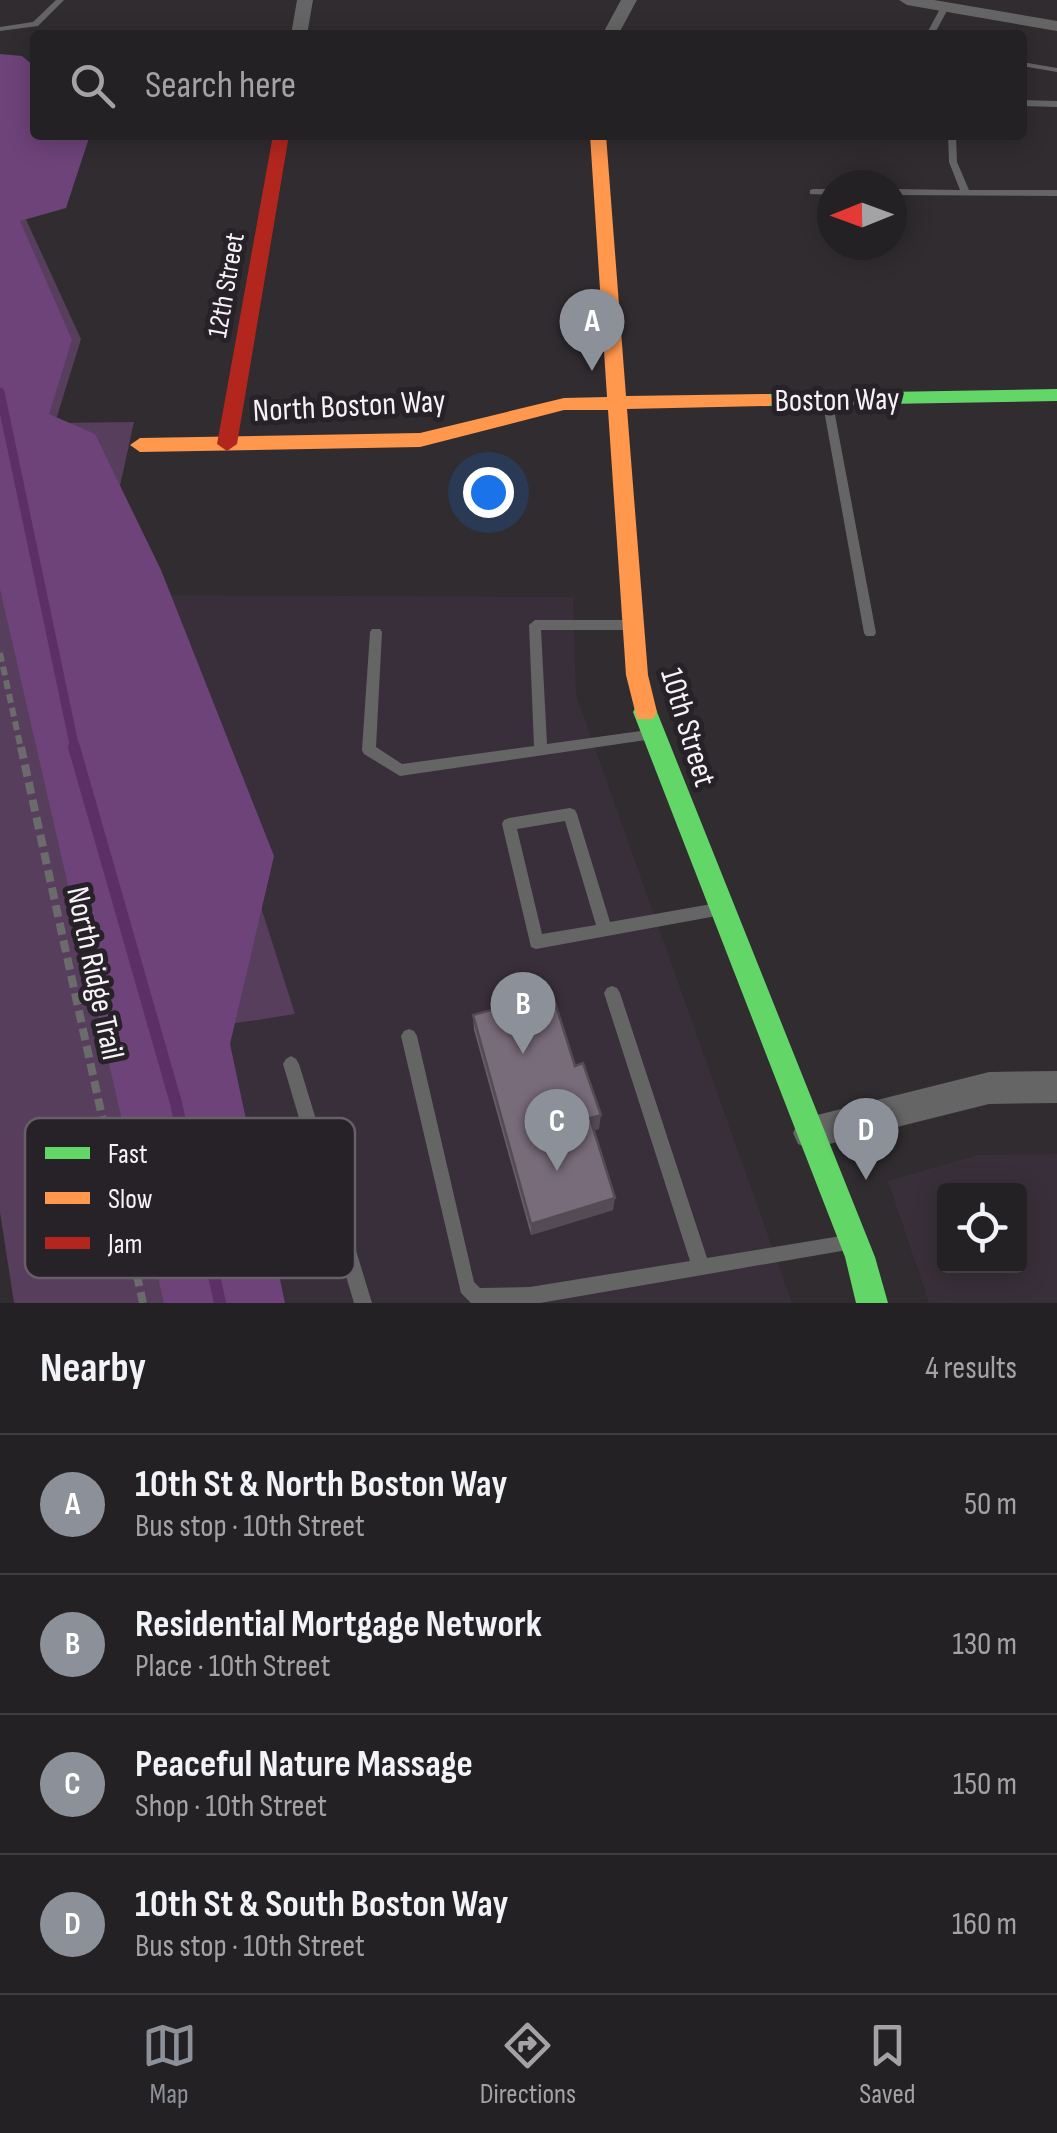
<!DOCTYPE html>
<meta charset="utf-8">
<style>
body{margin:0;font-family:"Sofia Sans Condensed",sans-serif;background:#2c292c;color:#f1f3f6}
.controls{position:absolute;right:30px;bottom:30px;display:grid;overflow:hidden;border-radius:10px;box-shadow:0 5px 25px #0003}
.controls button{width:90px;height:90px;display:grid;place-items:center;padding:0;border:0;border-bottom:2px solid #413e41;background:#242124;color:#f1f3f6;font:50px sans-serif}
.compass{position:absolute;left:817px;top:170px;width:90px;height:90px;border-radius:50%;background:#242124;box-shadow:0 5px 25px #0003;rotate:269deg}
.you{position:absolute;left:488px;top:492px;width:35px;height:35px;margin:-25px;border:8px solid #fff;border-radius:50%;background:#1a73e8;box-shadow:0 0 0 15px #1a73e833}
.badge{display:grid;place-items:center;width:65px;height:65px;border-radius:50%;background:#8c9099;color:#fff;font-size:32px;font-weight:700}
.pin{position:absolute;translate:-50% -82px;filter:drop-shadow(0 2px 5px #0008)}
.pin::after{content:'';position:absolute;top:52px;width:35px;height:30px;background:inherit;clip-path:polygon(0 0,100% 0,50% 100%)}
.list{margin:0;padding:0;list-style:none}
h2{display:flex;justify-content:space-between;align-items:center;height:130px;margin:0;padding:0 40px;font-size:42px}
h2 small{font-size:32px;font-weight:400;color:#a3a3a6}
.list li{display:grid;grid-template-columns:65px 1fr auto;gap:30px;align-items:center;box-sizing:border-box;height:140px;padding:0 40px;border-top:2px solid #413e41}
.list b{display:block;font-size:38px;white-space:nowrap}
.list p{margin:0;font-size:32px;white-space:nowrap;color:#a3a3a6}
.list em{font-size:32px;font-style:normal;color:#a3a3a6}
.icon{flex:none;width:55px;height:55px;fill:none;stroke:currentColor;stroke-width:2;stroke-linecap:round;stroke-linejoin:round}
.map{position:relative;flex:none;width:1057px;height:1303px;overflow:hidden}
.search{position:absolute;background:#242124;box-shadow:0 5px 25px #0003;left:30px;right:30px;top:30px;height:110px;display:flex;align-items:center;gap:25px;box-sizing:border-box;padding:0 35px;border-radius:10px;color:#a3a3a6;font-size:38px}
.sheet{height:690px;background:#242124}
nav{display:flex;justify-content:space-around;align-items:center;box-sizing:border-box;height:140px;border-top:2px solid #413e41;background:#242124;font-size:28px;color:#a3a3a6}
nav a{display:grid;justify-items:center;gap:5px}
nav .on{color:#8c9099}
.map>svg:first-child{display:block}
.built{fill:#392f3a;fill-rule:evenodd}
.green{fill:#573e5d}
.forest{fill:#6e437a}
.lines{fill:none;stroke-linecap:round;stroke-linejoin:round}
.stream-far1{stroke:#5c3067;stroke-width:9}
.stream{stroke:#5c3067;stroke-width:12}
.path-far1{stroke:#6b6b6c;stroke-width:6;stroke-dasharray:9 5;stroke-linecap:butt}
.path{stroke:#6b6b6c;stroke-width:8;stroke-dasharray:12 6;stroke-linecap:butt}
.lane{fill:#656566;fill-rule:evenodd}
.street{fill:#656566;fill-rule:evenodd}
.fast{fill:#63d668;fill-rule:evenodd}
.slow{fill:#ff974d;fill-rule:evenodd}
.jam{fill:#b3261e;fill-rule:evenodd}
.wall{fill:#675c69}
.shaded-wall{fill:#544b55}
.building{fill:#786b7a;stroke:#544b55;stroke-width:2.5}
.labels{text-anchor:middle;stroke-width:10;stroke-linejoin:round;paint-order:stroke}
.far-street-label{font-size:28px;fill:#f6f2f7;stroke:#272128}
.street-label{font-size:32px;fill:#f6f2f7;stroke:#272128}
.key{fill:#272128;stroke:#656066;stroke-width:2.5}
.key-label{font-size:28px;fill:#f6f2f7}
</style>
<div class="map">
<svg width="1057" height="1303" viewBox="0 0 1057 1303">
<rect width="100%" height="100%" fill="#302c30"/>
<g class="built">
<polygon points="162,595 573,597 576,695 792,1303 267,1303 198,1029 295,1014"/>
<path d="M1057,1154V1303H929L888,1181L978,1155ZM1020,1190V1266H944V1190Z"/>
</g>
<polygon class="green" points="0,163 81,339 55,423 134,422 96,595 162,595 295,1014 199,1029 267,1303 14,1303 0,1212"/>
<polygon class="forest" points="0,54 22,56 35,67 35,135 90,135 66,208 20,221 72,340 49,414 95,434 161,570 274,856 230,1044 285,1303 164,1303 0,589"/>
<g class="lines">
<polyline class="stream-far1" points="0,392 75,749"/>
<polyline class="stream" points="74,747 176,1103 220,1303"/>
<polyline class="path-far1" points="0,653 21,749"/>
<polyline class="path" points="21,747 143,1303"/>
<g class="lane">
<polygon points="56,0 64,0 38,26 0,31 0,27 33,22"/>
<polygon points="942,5 949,7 934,35 926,35"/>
<polygon points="1022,62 1057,68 1057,72 1022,66"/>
<polygon points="1022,100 1057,101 1057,107 1022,106"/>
<polygon points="948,135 956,135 957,162 969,190 1057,190 1057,196 892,195 892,189 960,190 949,162"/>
<polygon points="813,189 832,189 832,195 810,194 810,190"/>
<polygon points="827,395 832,399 876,633 874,636 866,636 864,633 822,399"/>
<polygon points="535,620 628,620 634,625 628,630 541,630 547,744 648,730 653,731 655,735 653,739 400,776 364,754 362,750 370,632 372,629 380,629 382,632 376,747 402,764 534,746 529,625"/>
<path d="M570,808L575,810L577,814L610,922L717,903L722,905L724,910L722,915L536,949L531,947L502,824L504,820L509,818ZM565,821L596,925L542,934L517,829Z"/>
<polygon points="612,986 617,988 620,993 707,1258 847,1235 853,1237 855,1243 853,1249 540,1303 471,1303 461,1293 401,1036 404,1031 409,1029 414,1031 417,1036 474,1282 480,1288 530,1287 690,1261 604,993 607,988"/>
<polygon points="291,1056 296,1059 299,1064 372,1303 354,1303 283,1064 286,1059"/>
</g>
<g class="street">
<polygon points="297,0 313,0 307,35 291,35"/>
<polygon points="621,0 637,0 618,35 602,35"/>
<polygon points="899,0 934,0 1057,21 1057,31 907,5"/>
<polygon points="1057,1071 1057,1103 989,1104 809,1149 798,1144 793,1133 798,1122 809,1117 989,1072"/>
</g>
<g class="fast">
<polygon points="1057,389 1057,401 768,406 758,400 768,394"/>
<polygon points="645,702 653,705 657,712 875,1257 888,1303 856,1303 845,1257 633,712 637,705"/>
</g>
<polygon class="slow" points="590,135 606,135 626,396 768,394 778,400 768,406 627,409 648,675 657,712 653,719 637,719 626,675 608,410 564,410 420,447 140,452 130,445 140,438 420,433 564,398 607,397"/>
<polygon class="jam" points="273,135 289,135 237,444 227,451 217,444"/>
</g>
<polygon class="wall" points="473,1015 575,1066 599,1129 594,1130 613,1210 531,1235 474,1030"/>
<g class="shaded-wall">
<polygon points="601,1115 599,1129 589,1132 590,1118"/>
<polygon points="615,1198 613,1210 531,1235 531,1224"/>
</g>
<polygon class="building" points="552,993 575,1066 583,1063 601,1115 590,1118 615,1198 531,1224 473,1015"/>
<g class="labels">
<g class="far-street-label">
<text transform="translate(225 285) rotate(-80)" y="10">12th Street</text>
</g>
<g class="street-label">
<text transform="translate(837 399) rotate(-1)" y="11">Boston Way</text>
<text transform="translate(349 405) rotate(-3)" y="11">North Boston Way</text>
<text transform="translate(689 727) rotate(73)" y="11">10th Street</text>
<text transform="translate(96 973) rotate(78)" y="11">North Ridge Trail</text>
</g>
</g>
<rect x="25" y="1118" width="330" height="160" rx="15" class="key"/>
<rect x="45" y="1147" width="45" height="12" fill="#63d668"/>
<rect x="45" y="1192" width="45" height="12" fill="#ff974d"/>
<rect x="45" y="1237" width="45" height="12" fill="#b3261e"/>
<g class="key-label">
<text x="108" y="1163">Fast</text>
<text x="108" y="1208">Slow</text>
<text x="108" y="1253">Jam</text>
</g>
</svg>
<div class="controls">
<button><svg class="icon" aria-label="locate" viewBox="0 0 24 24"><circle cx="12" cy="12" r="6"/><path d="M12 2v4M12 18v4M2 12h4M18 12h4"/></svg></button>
</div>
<svg class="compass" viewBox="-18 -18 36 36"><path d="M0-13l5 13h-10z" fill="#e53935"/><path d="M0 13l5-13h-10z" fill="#a3a3a6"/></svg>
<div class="you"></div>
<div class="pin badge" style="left:592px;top:371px">A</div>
<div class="pin badge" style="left:523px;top:1054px">B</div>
<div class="pin badge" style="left:557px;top:1171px">C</div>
<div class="pin badge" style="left:866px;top:1180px">D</div>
<div class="search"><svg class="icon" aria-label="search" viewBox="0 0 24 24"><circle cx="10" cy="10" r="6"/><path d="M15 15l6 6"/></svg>Search here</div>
</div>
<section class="sheet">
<h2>Nearby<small>4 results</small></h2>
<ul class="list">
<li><span class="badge">A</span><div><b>10th St &amp; North Boston Way</b><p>Bus stop · 10th Street</p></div><em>50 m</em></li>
<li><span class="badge">B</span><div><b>Residential Mortgage Network</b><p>Place · 10th Street</p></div><em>130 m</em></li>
<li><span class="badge">C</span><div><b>Peaceful Nature Massage</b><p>Shop · 10th Street</p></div><em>150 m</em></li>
<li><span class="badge">D</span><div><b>10th St &amp; South Boston Way</b><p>Bus stop · 10th Street</p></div><em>160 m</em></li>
</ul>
</section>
<nav>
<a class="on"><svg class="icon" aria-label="map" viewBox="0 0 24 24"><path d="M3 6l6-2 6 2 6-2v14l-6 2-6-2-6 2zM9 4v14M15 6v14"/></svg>Map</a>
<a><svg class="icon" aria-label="directions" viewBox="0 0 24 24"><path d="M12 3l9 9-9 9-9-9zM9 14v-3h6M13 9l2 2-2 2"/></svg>Directions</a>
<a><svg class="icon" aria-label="saved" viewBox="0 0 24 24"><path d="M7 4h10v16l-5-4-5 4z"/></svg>Saved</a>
</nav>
